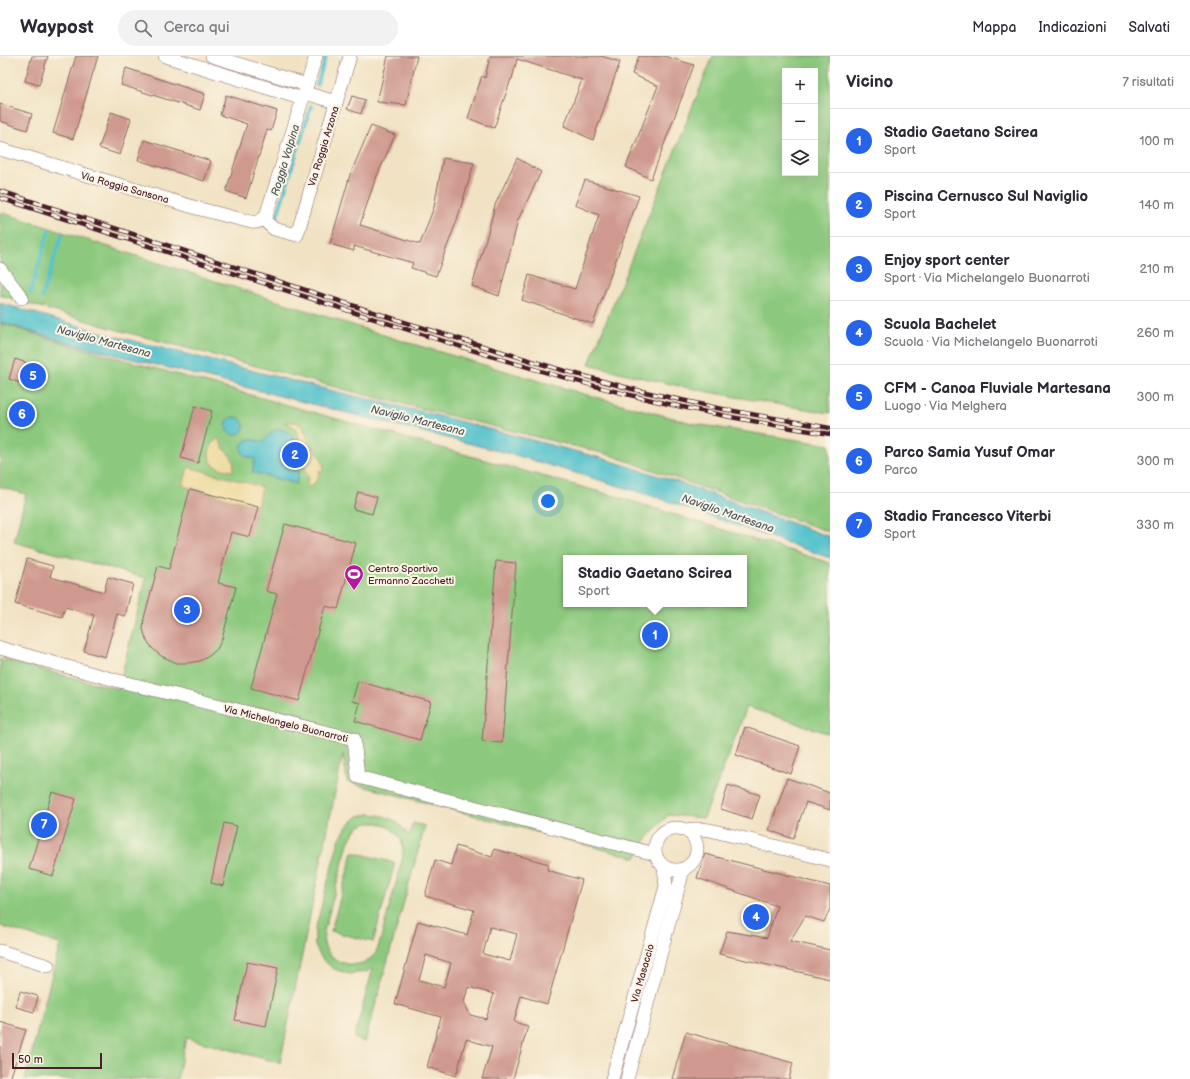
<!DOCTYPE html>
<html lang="it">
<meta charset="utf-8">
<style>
body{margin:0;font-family:"Balsamiq Sans",sans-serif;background:#f2f2f3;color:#2b2b33}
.controls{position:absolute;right:12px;top:12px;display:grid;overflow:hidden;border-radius:0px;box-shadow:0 4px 16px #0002}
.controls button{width:36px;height:36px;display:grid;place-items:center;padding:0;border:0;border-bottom:1px solid #e1e1e2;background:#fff;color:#2b2b33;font:20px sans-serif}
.scale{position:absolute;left:12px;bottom:10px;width:90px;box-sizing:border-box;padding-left:4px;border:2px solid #4a1f2b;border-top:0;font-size:11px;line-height:14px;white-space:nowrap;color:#4a1f2b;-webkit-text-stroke:3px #fcf5e5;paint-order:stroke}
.you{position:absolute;left:548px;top:445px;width:14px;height:14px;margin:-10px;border:3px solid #fff;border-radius:50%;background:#1a73e8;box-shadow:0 0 0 6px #1a73e833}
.badge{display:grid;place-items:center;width:26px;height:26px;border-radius:50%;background:#2563eb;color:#fff;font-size:13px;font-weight:700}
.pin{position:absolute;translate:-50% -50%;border:2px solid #fff;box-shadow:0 1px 4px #0006}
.popup{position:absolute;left:563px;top:499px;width:184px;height:52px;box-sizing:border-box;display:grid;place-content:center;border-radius:0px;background:#fff;filter:drop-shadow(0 1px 3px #0005);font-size:13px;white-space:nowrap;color:#7c7c81}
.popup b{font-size:15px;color:#2b2b33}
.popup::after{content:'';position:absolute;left:50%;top:100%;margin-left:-8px;border:8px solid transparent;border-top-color:#fff}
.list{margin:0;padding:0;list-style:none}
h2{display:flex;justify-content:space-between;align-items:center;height:52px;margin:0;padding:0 16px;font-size:17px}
h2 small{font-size:13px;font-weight:400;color:#7c7c81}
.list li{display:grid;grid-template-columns:26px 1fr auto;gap:12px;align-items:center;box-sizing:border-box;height:64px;padding:0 16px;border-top:1px solid #e1e1e2}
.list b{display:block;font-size:15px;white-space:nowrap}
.list p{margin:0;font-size:13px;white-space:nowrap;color:#7c7c81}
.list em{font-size:13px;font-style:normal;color:#7c7c81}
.icon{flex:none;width:22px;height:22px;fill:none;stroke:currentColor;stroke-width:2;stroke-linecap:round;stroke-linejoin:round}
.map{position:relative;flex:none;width:830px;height:1023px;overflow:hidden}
header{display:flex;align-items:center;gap:24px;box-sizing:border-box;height:56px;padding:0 20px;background:#fff;border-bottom:1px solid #e1e1e2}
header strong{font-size:19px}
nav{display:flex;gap:22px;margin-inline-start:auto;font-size:14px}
.search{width:280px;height:36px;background:#f2f2f3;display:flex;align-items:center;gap:10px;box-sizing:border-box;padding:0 14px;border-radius:22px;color:#7c7c81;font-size:15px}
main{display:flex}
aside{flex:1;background:#fff}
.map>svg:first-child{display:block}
.green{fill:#8cc97e;stroke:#6b7454;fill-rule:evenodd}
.sand{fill:#eeda9e;stroke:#9c7c64}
.water{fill:#55c2cc;stroke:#50707c}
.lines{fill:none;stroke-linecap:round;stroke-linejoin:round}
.stream{stroke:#55c2cc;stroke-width:3.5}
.building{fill:#cf998f;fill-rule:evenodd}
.minor-casing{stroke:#846360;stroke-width:14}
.minor{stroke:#fff;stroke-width:13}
.rail-casing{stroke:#4a1f2b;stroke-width:4.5}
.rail{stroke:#fcf5e5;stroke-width:3;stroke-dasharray:9;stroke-linecap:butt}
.labels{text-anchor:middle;stroke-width:4;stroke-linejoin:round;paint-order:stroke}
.street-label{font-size:10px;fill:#4a1f2b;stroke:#fcf5e5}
.poi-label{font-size:10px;fill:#4a1f2b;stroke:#fcf5e5;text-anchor:start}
.water-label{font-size:11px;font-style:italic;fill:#4e5863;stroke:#fcf5e5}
</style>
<header>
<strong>Waypost</strong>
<div class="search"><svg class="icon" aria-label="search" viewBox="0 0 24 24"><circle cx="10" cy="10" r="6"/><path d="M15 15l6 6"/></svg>Cerca qui</div>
<nav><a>Mappa</a><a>Indicazioni</a><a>Salvati</a></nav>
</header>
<main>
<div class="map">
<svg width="830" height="1023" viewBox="0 0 830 1023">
<rect width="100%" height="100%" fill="#fcf5e5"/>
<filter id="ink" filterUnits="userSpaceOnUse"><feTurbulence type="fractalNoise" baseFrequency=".025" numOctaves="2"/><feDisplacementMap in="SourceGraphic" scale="8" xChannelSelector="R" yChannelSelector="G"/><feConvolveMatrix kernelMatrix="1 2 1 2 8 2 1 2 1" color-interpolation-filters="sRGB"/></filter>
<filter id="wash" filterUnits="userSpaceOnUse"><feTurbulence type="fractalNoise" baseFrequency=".012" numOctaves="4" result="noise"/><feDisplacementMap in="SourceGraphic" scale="16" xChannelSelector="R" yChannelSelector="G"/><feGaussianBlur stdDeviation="0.9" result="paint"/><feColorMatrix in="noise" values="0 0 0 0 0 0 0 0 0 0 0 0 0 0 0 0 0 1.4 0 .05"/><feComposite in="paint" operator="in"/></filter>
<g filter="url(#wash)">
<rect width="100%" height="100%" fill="#f1e2c3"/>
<g class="green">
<path d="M713,0H830V357C749,344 668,330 589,308ZM785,15H815V117H785Z"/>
<polygon points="0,156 399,284 584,338 695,368 830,389 830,476 610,399 362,338 114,273 0,239"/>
<path d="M0,267L60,286L618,441L830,507V678L747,651L704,762L668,759L645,785L636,802L347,726L343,698L280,1007L186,982L177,1023H25L60,888L0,870V603L118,633L146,522L14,486L26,438L0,431ZM566,502H744V548H566Z"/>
<path d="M369,758C387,759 399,764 409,780L413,767L425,770L365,986L354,982L373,912L366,916L349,918L334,913L322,903L315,890V874L339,784L348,769L358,760ZM370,767H379L390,772L397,778L401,784L403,792V801L379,889C377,893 376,898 373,900C358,916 330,908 324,888C323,884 324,879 324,875L348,787C354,776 356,769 370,767Z"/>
<polygon points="353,796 395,807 373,886 331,875"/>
</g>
<g class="sand">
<path d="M284,366H295L302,370L312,392L314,391L322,404L323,408V415L319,414C319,423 315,428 307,432L308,420L300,399L298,377L293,370Z"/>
<path d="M219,382C221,386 222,391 225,394C232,402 235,404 233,415C227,414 219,413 214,409C205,401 210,387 219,382Z"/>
<polygon points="188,411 262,431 257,450 183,430"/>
</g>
<g class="water">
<polygon points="0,247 110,279 354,340 435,359 605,403 678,426 830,481 830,502 656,441 515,399 65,286 0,266"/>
<circle cx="235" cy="370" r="9"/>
<path d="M280,373C290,375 298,385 292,395C289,400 283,401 282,406L284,411L299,415L296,428L252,416L255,403C252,402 249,402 246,400C239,396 240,387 247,384C252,382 258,386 263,386C269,380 271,374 280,373Z"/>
</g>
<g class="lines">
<g class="stream">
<polyline points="317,29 326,0"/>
<polyline points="276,164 311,50"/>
<polyline points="30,238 49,174"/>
<polyline points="42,241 62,178"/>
</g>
</g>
<g id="blocks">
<g class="building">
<polygon points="32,0 48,0 39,29 25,25"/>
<polygon points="76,0 98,0 73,83 53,77"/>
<polygon points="388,0 417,0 406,49 377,46"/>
<polygon points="490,0 601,0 620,6 593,84 564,70 582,24 517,3 512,23 511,23 494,72 468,62 482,20 485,22"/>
<polygon points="639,0 664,0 694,9 651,123 626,111 658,30 632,18"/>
<polygon points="126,12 205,38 200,54 121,29"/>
<polygon points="226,39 277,55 271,75 267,74 246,142 226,135 247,68 220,59"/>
<polygon points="352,40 365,44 361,58 347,53"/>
<polygon points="0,48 32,58 27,74 0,65"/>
<polygon points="111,56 131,63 120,99 99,92"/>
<polygon points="371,70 395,79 374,127 360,169 420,188 434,151 443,102 474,107 457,164 436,220 411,212 413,207 354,190 354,195 330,188 350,119"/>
<polygon points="144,84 211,105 204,125 138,104"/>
<polygon points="517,102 541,116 518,164 499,240 472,230 488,176 495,149"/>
<polygon points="585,124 639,140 593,268 522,244 529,219 575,233 599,159 575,149"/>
<polygon points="15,303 42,312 35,332 9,323"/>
<polygon points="195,350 212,355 198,407 181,402"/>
<polygon points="190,433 258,451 250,481 231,476 218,527 236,531 222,583 217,593 209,600 200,605 188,607 177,607 161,600 152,592 146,583 143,573 144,562 158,510 169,513"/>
<polygon points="358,436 377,441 372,458 353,453"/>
<polygon points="285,468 356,487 338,553 325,550 299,645 251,632 277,538 266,535"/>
<polygon points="27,503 53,510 50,521 104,536 108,521 133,528 125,560 117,558 105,601 84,595 94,559 65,551 62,561 15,548"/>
<polygon points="496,505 516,507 502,687 482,685"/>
<polygon points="358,625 431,646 420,684 355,665 360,647 352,645"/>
<polygon points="745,671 800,690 791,718 736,699"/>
<polygon points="787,722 830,737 830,754 806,746 793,783 769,774"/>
<polygon points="728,729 760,739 752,763 721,753"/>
<polygon points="52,736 76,743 53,820 29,813"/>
<polygon points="224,767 237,770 223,830 211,827"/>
<path d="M456,790L492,801L494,793L549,808L547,814L582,824L547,948L521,940L514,966L528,970L513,1023H482L492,991L466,983L456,1020L427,1011L441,961L395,948L418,865L467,879L474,854L425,840L435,804L451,809ZM490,871L517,878L510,905L483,898ZM426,899L451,907L444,931L419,924ZM468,931L494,938L486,963L470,959L464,946Z"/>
<polygon points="705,798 830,830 830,853 824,866 805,860 790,885 830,894 830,923 719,898 727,875 767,882 777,850 697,822"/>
<polygon points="247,906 278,912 266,970 235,964"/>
<polygon points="20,935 38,940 34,956 16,951"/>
<polygon points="0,966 26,974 10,1023 0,1023"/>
<polygon points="686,976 793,1007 789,1023 672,1023"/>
</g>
</g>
</g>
<g filter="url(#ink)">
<use href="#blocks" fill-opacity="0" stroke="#846360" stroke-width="1"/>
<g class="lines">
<defs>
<g id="minor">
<polyline points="165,0 303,43"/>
<polyline points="212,0 307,29"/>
<polyline points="305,37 336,46"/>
<path d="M0,93L200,153L251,166C259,167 264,164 267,157L316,0"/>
<polyline points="263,163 274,173 297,179 350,0"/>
<polyline points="0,213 22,242"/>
<polyline points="0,592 115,624 354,683 358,721 655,798"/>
<circle cx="676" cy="793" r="21"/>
<path d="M687,774C695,772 702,773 710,774L830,804"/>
<polyline points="0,895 48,910"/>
<polyline points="612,1023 666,830 664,811"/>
<polyline points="627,1023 678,833 683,814"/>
</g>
</defs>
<use href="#minor" class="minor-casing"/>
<use href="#minor" class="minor"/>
<defs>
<g id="rail">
<polyline points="0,135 404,266 558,313 632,333 717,352 830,372"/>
<path d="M0,142C110,177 220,213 331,249C430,281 529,314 630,339C696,355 763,368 830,378"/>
</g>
</defs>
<use href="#rail" class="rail-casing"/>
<use href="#rail" class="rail"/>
</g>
</g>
<defs>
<symbol id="stadium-pin" viewBox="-11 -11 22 30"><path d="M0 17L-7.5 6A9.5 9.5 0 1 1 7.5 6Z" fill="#b5179e" stroke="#fcf5e5"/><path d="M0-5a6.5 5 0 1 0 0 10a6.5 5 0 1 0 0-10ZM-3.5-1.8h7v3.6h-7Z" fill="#fff"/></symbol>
</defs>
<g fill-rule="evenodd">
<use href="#stadium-pin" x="343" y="507" width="22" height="30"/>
</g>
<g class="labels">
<g class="street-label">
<text transform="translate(323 90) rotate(-73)" y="4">Via Roggia Arzona</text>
<text transform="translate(125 131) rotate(16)" y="4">Via Roggia Sansona</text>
<text transform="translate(286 667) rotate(14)" y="4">Via Michelangelo Buonarroti</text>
<text transform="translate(642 917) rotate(-74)" y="4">Via Masaccio</text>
</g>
<g class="poi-label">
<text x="368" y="516">Centro Sportivo<tspan x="368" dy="12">Ermanno Zacchetti</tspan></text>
</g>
<g class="water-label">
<text transform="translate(285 104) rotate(-73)" y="4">Roggia Volpina</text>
<text transform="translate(104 285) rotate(15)" y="4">Naviglio Martesana</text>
<text transform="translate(418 364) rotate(14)" y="4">Naviglio Martesana</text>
<text transform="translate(728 457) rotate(19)" y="4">Naviglio Martesana</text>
</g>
</g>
</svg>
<div class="controls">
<button>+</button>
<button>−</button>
<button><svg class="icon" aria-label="layers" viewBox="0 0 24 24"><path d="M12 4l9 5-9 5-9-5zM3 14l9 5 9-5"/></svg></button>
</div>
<div class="scale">50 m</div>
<div class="you"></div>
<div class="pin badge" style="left:655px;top:579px">1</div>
<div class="popup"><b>Stadio Gaetano Scirea</b>Sport</div>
<div class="pin badge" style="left:295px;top:399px">2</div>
<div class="pin badge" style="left:187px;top:554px">3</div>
<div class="pin badge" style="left:756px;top:861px">4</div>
<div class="pin badge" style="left:33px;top:320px">5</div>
<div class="pin badge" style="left:22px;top:358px">6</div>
<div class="pin badge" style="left:44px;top:769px">7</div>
</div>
<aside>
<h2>Vicino<small>7 risultati</small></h2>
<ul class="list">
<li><span class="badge">1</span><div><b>Stadio Gaetano Scirea</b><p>Sport</p></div><em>100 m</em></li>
<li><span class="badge">2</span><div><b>Piscina Cernusco Sul Naviglio</b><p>Sport</p></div><em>140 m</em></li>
<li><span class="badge">3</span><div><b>Enjoy sport center</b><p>Sport · Via Michelangelo Buonarroti</p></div><em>210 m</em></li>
<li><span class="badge">4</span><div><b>Scuola Bachelet</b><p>Scuola · Via Michelangelo Buonarroti</p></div><em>260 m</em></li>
<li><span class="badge">5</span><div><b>CFM - Canoa Fluviale Martesana</b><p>Luogo · Via Melghera</p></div><em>300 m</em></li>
<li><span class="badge">6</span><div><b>Parco Samia Yusuf Omar</b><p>Parco</p></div><em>300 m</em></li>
<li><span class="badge">7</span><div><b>Stadio Francesco Viterbi</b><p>Sport</p></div><em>330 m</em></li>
</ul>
</aside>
</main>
